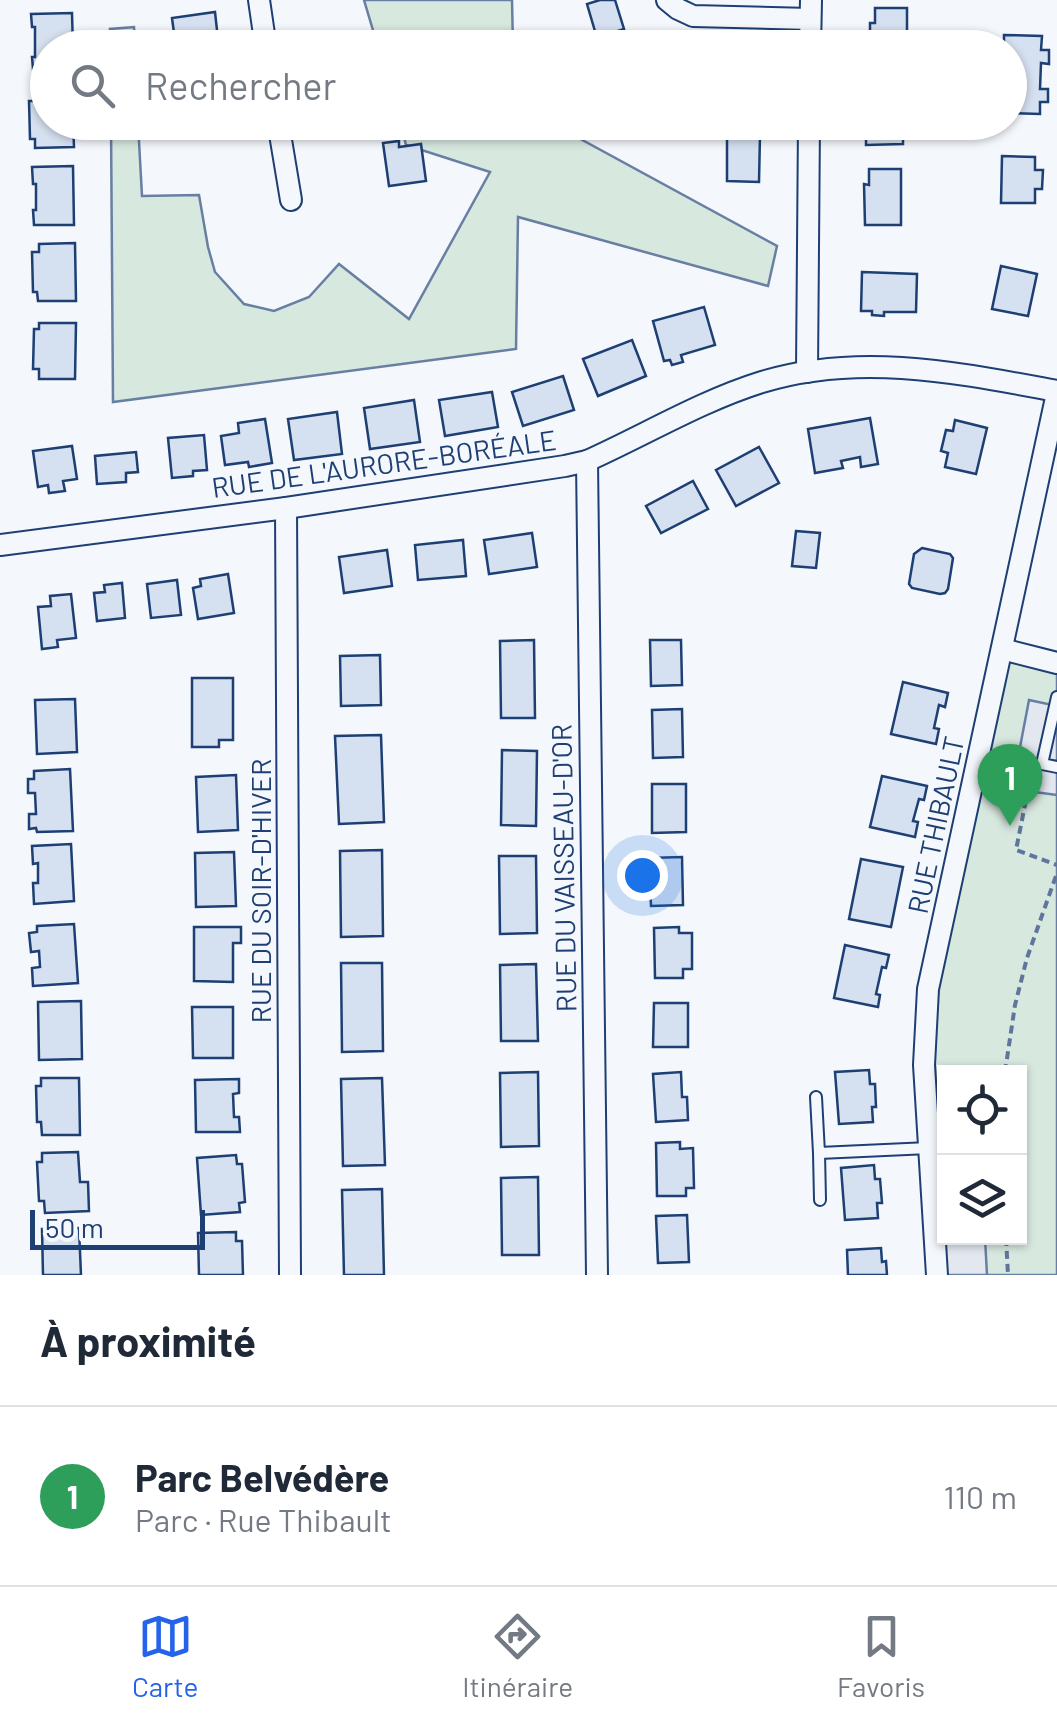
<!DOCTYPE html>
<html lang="fr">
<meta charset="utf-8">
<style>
body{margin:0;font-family:Barlow,sans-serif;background:#f2f2f3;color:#1f2937}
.controls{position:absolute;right:30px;bottom:30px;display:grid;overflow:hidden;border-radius:0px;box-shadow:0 2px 8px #0004}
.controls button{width:90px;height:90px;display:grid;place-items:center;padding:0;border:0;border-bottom:2px solid #e0e1e3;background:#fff;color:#1f2937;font:50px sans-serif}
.scale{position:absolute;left:30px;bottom:25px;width:175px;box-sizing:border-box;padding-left:10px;border:5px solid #1d3f73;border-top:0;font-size:28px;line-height:35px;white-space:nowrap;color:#1d3f73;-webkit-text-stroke:8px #f4f7fb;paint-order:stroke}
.you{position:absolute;left:642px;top:875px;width:35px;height:35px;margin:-25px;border:8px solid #fff;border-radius:50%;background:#1a73e8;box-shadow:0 0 0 15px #1a73e833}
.badge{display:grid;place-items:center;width:65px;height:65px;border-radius:50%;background:#2563eb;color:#fff;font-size:32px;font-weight:700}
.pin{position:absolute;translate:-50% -82px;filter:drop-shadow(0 2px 5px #0008)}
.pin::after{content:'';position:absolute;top:52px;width:35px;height:30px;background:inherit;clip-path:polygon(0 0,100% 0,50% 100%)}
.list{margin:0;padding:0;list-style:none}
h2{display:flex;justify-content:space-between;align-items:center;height:130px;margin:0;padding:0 40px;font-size:42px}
h2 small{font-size:32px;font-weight:400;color:#747a83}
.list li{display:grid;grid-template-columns:65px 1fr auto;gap:30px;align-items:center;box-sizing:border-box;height:180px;padding:0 40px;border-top:2px solid #e0e1e3}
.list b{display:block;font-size:38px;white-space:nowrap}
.list p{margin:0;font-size:32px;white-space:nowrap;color:#747a83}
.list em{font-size:32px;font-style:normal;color:#747a83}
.icon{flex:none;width:55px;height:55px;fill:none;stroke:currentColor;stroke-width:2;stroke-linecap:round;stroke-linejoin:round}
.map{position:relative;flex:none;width:1057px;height:1275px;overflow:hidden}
.search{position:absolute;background:#fff;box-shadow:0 2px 8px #0004;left:30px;right:30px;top:30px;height:110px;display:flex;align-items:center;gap:25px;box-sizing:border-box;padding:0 35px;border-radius:55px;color:#747a83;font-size:38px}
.sheet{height:310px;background:#fff}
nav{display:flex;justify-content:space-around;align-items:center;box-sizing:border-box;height:140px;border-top:2px solid #e0e1e3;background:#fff;font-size:28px;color:#747a83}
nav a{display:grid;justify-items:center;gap:5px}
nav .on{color:#2563eb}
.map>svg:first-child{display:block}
.green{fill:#d7e8df;stroke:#687fa3;stroke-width:2.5;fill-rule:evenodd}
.parking{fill:#e3e8f0;stroke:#687fa3;stroke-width:2.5}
.building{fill:#d5e0f0;stroke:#1d3f73;stroke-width:2.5}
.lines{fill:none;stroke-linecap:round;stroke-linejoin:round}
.lane-casing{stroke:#1d3f73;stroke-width:14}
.street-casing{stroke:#1d3f73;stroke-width:24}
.path{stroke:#5e769c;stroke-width:4;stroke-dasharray:8 5;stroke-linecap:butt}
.lane{stroke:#f4f7fb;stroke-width:10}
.street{stroke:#f4f7fb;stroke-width:20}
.labels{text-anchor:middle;stroke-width:8;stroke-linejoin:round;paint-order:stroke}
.street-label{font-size:28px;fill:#1d3f73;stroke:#f4f7fb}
</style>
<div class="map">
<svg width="1057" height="1275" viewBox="0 0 1057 1275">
<rect width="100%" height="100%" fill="#f4f7fb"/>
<g class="green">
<polygon points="364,0 512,0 513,47 378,47"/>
<polygon points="134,27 135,47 110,47 110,29"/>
<polygon points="400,122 551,123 777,246 768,286 518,217 516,349 113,402 111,123 138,123 142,196 199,195 208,247 215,272 244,304 274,311 309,297 339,264 409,319 490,172 406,145"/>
<path d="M1002,649L1057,663V1275H937L924,1065ZM944,1072H1020V1238H944Z"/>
</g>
<g class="parking">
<polygon points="1029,700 1057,706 1057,795 1012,789"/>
<polygon points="944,1147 944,1238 985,1238 987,1275 937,1275 929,1148"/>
</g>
<g class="building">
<polygon points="600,0 615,0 624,29 597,38 587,4"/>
<polygon points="875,8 907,8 907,48 870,48 870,23 875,23"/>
<polygon points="215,12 219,48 176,48 172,18"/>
<polygon points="72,13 73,48 48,48 48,68 33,69 32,57 35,57 35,27 32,27 31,14"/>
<polygon points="1004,35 1042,36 1041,50 1049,50 1049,64 1041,63 1040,89 1048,89 1048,102 1040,102 1040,114 1010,113 1010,48 1004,48"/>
<polygon points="34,89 48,89 48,122 73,122 74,147 35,148 35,139 30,139 29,101 34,101"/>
<polygon points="866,122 903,122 903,144 866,145"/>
<polygon points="727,134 760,135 759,182 727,181"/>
<polygon points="399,141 399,147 421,144 426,181 389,186 383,143"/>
<polygon points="1002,156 1035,157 1035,170 1043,170 1042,189 1035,189 1035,203 1001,203"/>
<polygon points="73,166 74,225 34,225 33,210 36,210 36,184 33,184 32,167"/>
<polygon points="869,169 901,169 901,225 865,225 864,184 869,185"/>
<polygon points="75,243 76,301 38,301 37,292 33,292 32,252 39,252 39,244"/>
<polygon points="1001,266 1037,274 1028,316 992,309"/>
<polygon points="862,272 917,274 916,312 884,312 884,316 872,315 872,311 861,311"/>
<polygon points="704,307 715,345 681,355 683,362 672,365 670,360 664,361 653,321"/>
<polygon points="39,323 76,323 75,379 39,379 39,369 33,369 34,329 39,329"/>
<polygon points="632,340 646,376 598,396 583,359"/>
<polygon points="563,376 574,410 523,426 512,392"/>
<polygon points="492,392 498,427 445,436 439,400"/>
<polygon points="414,400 420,442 370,449 364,408"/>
<polygon points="337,412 342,454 294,460 288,419"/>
<polygon points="870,418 878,464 861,467 860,457 841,461 843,468 815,473 808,429"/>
<polygon points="265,419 272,463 249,467 248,462 225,465 221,436 239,433 238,423"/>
<polygon points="955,420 987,428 976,474 945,467 948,453 941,451 946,430 953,431"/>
<polygon points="204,435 207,470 193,471 193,476 172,478 168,438"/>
<polygon points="72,446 77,479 63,481 65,491 49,493 48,485 38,487 33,451"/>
<polygon points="759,447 779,483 736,506 716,470"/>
<polygon points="136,452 138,472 126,473 126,482 97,484 95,456"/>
<polygon points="693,481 708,509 661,533 646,506"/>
<polygon points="796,531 820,533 816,568 792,566"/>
<polygon points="532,533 537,567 489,574 484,540"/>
<polygon points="463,540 466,576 418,580 415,545"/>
<polygon points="922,548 950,554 953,558 948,589 945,593 940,594 912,588 909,584 914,554"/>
<polygon points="387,550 392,586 344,593 339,557"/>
<polygon points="228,574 234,613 198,619 193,588 201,586 200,579"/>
<polygon points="177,580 181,615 151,618 147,584"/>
<polygon points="122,583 125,618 97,621 94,593 105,592 104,585"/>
<polygon points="71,594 76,638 57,640 58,647 42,649 38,607 51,606 50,596"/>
<polygon points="534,640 535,718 501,718 500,641"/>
<polygon points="650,640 681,640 682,685 651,686"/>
<polygon points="380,655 381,705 341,706 340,656"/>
<polygon points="192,678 233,678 233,740 219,740 219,747 192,747"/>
<polygon points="903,682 948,693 945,707 939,705 934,728 939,729 936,744 891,734"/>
<polygon points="75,699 77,752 37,754 35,700"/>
<polygon points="682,709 683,757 653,758 652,710"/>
<polygon points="381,735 384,822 339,824 335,736"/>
<polygon points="502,750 537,751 536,826 501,825"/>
<polygon points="70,769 73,831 37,832 36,828 29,829 29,814 36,814 35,793 28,793 28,779 34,779 34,771"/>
<polygon points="236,775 238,830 198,832 196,777"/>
<polygon points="882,776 927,786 924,800 919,799 913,821 918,822 915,837 870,827"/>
<polygon points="652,784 686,784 686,832 652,833"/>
<polygon points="71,844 74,901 34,904 33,883 38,883 38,863 33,864 32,846"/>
<polygon points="382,850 383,936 341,937 340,851"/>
<polygon points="234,852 236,906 196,907 195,853"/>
<polygon points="499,856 536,856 537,933 500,934"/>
<polygon points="682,857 683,905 651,906 649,858"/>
<polygon points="861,859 903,867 891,927 849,919"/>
<polygon points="74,924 78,983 33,986 32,968 40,967 39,951 31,952 29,933 37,932 37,926"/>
<polygon points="194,927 241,927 241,943 233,943 233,982 194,981"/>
<polygon points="679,927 679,933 692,933 692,969 683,969 683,978 655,978 654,928"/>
<polygon points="845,945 889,955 886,968 882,967 876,994 880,995 878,1007 834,998"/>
<polygon points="341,963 382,963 383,1051 342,1052"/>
<polygon points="536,964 538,1041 501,1041 500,965"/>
<polygon points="81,1001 82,1059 39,1060 38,1002"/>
<polygon points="654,1003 688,1003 688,1047 653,1047"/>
<polygon points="192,1007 233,1007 233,1058 193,1058"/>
<polygon points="869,1070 870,1084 875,1084 876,1107 872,1107 873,1122 839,1124 835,1072"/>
<polygon points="538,1072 539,1146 501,1147 500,1073"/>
<polygon points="681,1072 682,1097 687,1097 688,1120 656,1122 653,1074"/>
<polygon points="41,1078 79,1078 80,1135 42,1135 41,1122 37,1122 36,1086 41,1086"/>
<polygon points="382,1078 385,1165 343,1166 341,1079"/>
<polygon points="239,1079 239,1093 233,1094 234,1117 239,1117 240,1132 196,1132 195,1080"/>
<polygon points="680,1142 680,1149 693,1148 694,1188 686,1188 686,1196 657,1196 656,1143"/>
<polygon points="78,1152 80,1182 88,1182 89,1211 45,1213 44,1201 39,1201 37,1162 42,1162 42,1153"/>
<polygon points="236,1155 237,1164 242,1164 245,1202 239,1203 240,1212 201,1215 197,1158"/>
<polygon points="874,1165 875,1179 880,1179 882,1203 877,1203 878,1218 845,1220 841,1168"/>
<polygon points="538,1177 539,1255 502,1255 501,1178"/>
<polygon points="382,1189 384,1275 344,1275 342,1190"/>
<polygon points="687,1215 689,1262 658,1263 656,1216"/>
<polygon points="79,1228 81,1275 43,1275 42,1229"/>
<polygon points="236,1232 236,1241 242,1241 243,1275 199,1275 198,1233"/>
<polygon points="881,1248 882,1262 886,1261 887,1275 848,1275 847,1250"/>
</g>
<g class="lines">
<defs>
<g id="lane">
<polyline points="1057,697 1042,764 1057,767"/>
<polyline points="816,1097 819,1153 929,1148"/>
<polyline points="819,1153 820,1200"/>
</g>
<g id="street">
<polyline points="259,0 266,48"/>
<polyline points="667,0 678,9 693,16 810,19"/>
<polyline points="810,48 811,0"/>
<polyline points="278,122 291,200"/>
<polyline points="807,372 809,122"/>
<polyline points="587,461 597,1275"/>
<polyline points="286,508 290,1275"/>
<path d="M0,545L286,508L565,466L587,461C645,435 701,401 762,382C860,352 959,373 1057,391"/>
<polyline points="1002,649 1057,663"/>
<polyline points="937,1275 924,1065 928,989 1057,393"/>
</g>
</defs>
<use href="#lane" class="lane-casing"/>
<use href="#street" class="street-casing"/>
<g class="path">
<polyline points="1034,776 1029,785 1016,850 1057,865"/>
<polyline points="1005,1072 1015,1005 1027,958 1057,873"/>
<polyline points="1006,1238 1008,1275"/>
</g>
<use href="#lane" class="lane"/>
<use href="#street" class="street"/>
</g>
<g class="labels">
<g class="street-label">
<text transform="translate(384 464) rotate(-8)" y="10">RUE DE L'AURORE-BORÉALE</text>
<text transform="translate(936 825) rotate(-78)" y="10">RUE THIBAULT</text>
<text transform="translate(564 868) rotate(-91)" y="10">RUE DU VAISSEAU-D'OR</text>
<text transform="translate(261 891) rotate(-90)" y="10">RUE DU SOIR-D'HIVER</text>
</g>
</g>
</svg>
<div class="controls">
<button><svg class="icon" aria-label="locate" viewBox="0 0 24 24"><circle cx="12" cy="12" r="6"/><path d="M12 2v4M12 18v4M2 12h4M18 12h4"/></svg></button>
<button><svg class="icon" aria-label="layers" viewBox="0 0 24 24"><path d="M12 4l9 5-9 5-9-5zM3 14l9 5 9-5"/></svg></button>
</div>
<div class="scale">50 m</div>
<div class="you"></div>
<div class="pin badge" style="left:1010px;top:826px;background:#2e9e5b">1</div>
<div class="search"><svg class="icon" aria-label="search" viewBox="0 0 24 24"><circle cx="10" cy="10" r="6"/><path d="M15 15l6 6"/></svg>Rechercher</div>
</div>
<section class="sheet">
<h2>À proximité<small></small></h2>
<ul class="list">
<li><span class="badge" style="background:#2e9e5b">1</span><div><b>Parc Belvédère</b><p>Parc · Rue Thibault</p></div><em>110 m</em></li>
</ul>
</section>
<nav>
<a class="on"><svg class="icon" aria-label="map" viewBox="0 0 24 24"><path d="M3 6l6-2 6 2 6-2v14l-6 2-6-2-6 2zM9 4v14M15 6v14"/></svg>Carte</a>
<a><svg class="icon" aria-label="directions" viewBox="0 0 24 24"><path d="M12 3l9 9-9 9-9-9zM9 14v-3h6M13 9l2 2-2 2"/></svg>Itinéraire</a>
<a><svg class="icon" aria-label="saved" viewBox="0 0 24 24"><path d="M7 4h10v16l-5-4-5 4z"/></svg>Favoris</a>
</nav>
